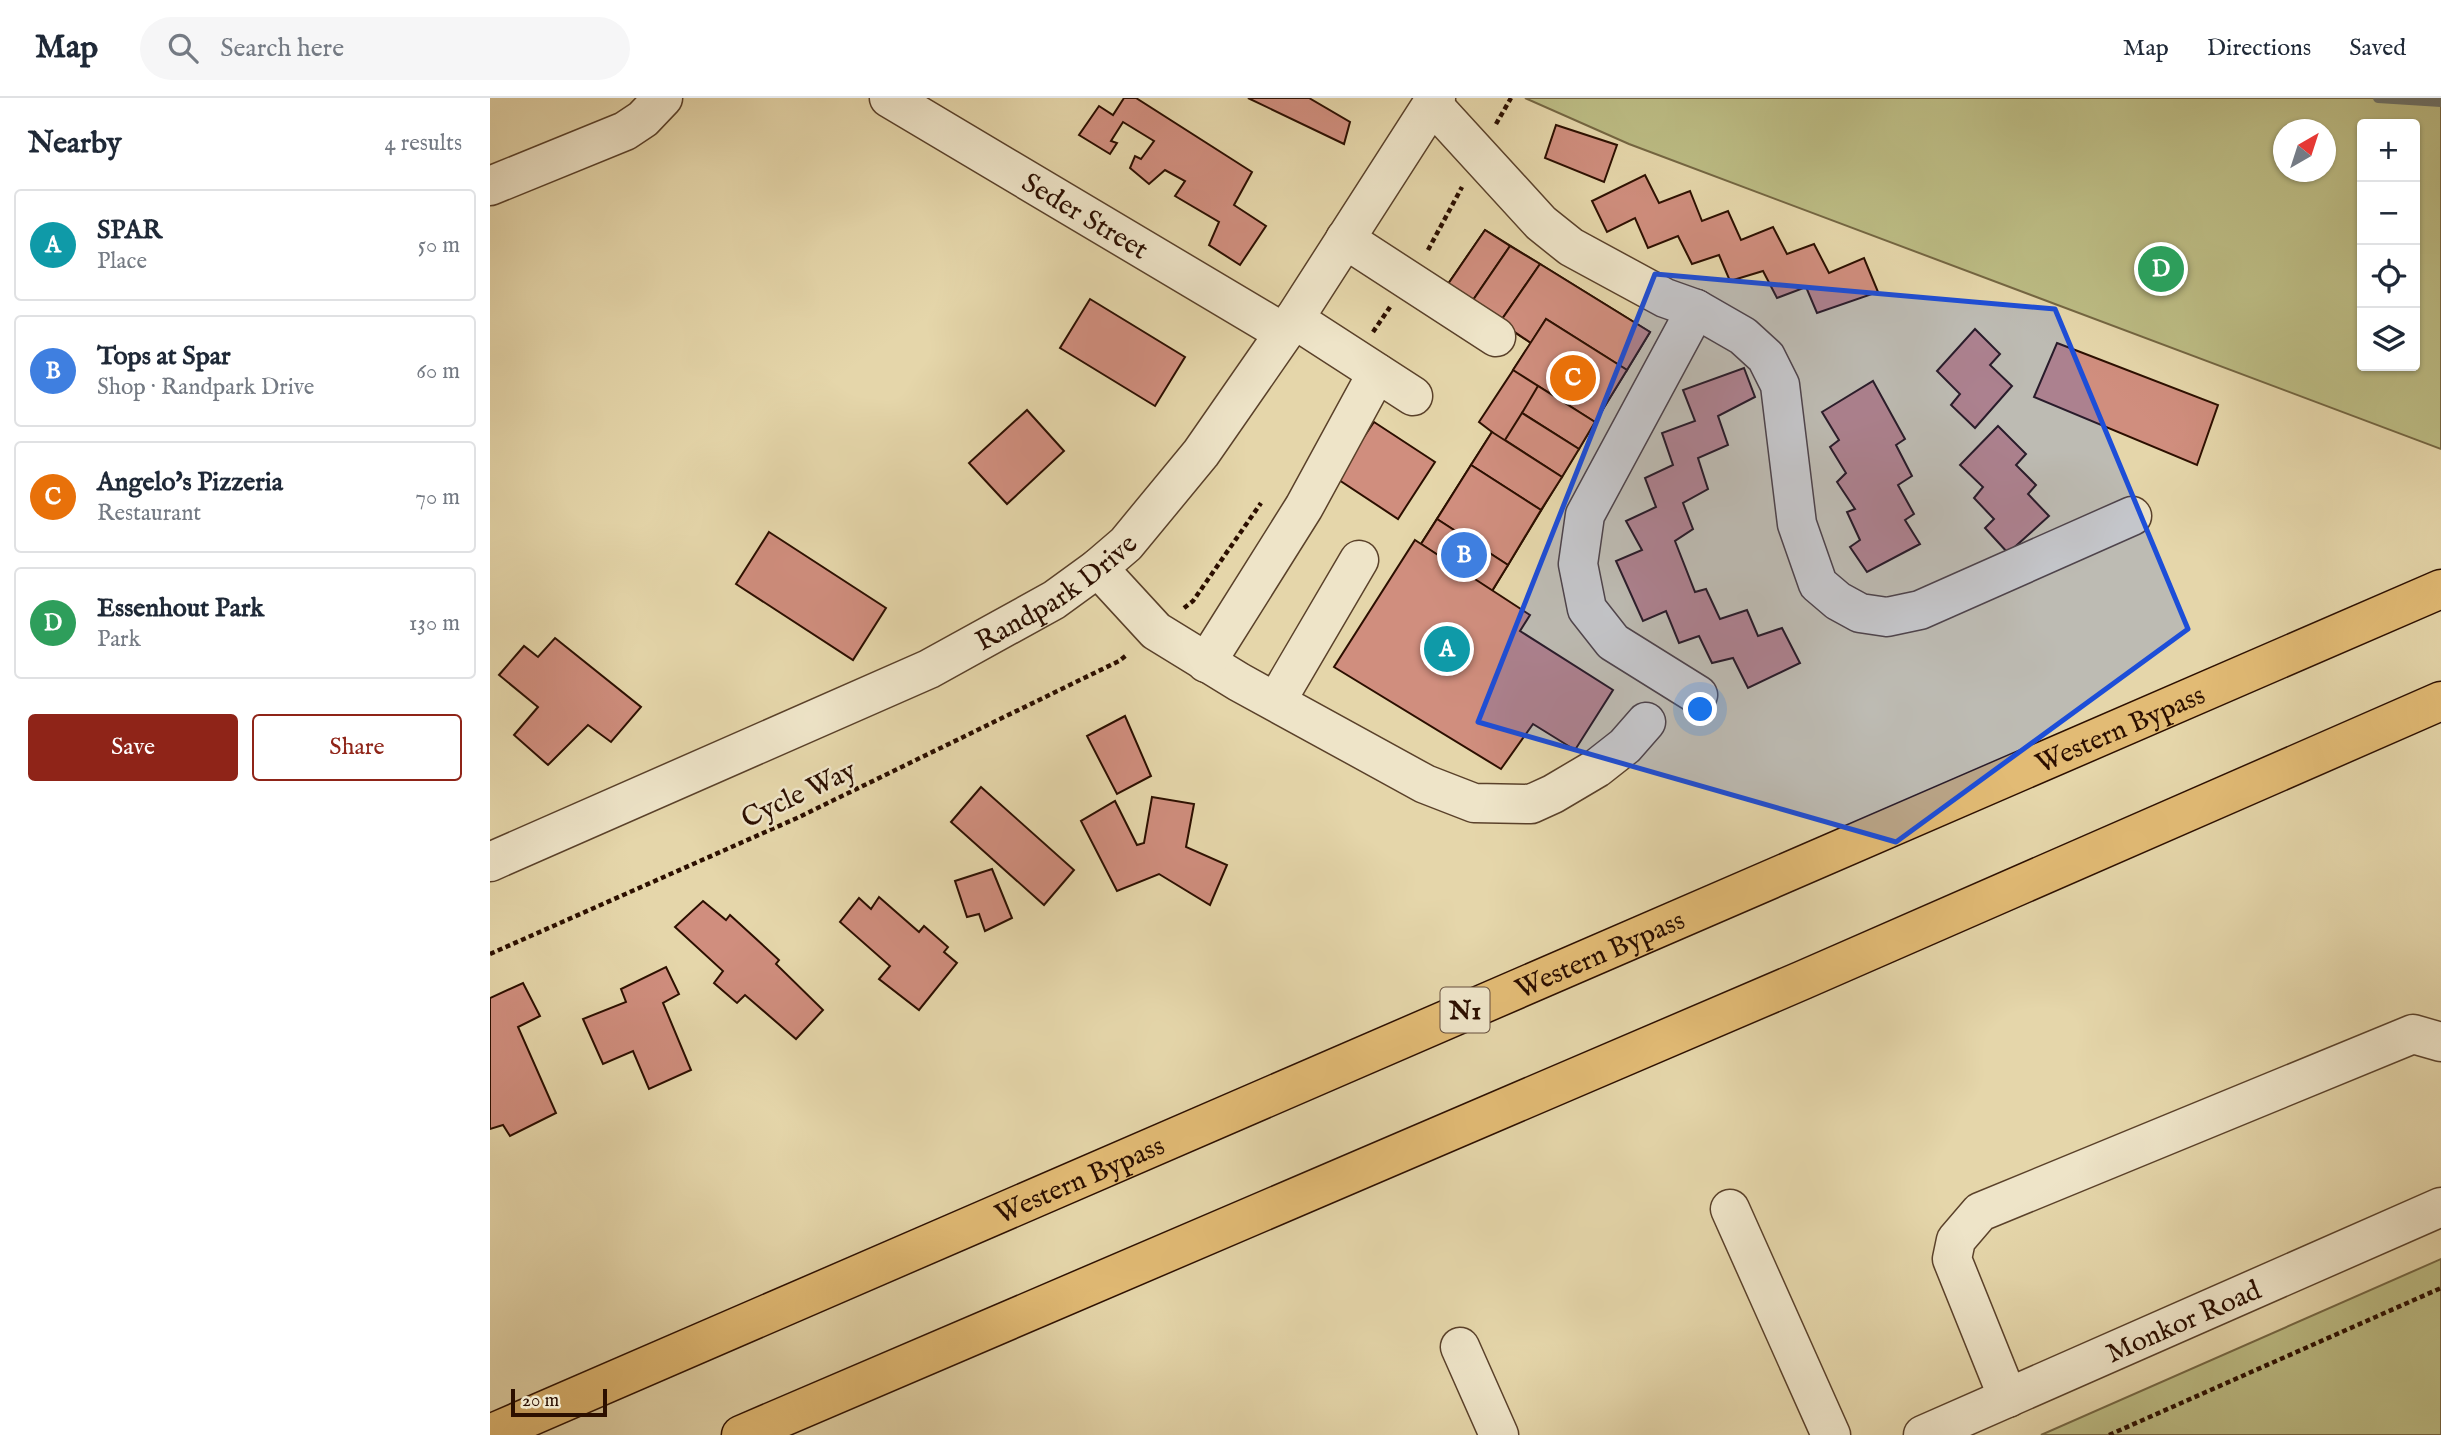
<!DOCTYPE html>
<meta charset="utf-8">
<style>
body{margin:0;font-family:"IM FELL English",serif;background:#f6f6f7;color:#1f2937}
.controls{position:absolute;right:21px;top:21px;display:grid;overflow:hidden;border-radius:7px;box-shadow:0 2px 5px #0004}
.controls button{width:63px;height:63px;display:grid;place-items:center;padding:0;border:0;border-bottom:2px solid #e0e1e3;background:#fff;color:#1f2937;font:35px sans-serif}
.compass{position:absolute;left:1783px;top:21px;width:63px;height:63px;border-radius:50%;background:#fff;box-shadow:0 2px 5px #0004;rotate:39deg}
.scale{position:absolute;left:21px;bottom:18px;width:96px;box-sizing:border-box;padding-left:7px;border:4px solid #2c0f00;border-top:0;font-size:19px;line-height:24px;white-space:nowrap;color:#2c0f00;-webkit-text-stroke:5px #eee4c8;paint-order:stroke}
.you{position:absolute;left:1211px;top:612px;width:24px;height:24px;margin:-18px;border:5px solid #fff;border-radius:50%;background:#1a73e8;box-shadow:0 0 0 10px #1a73e833}
.badge{display:grid;place-items:center;width:46px;height:46px;border-radius:50%;background:#8f2418;color:#fff;font-size:23px;font-weight:700}
.pin{position:absolute;translate:-50% -50%;border:4px solid #fff;box-shadow:0 2px 7px #0006}
.list{margin:0;padding:0;list-style:none}
h2{display:flex;justify-content:space-between;align-items:center;height:91px;margin:0;padding:0 28px;font-size:30px}
h2 small{font-size:23px;font-weight:400;color:#747a83}
.list li{display:grid;grid-template-columns:46px 1fr auto;gap:21px;align-items:center;box-sizing:border-box;height:112px;margin:0 14px 14px;padding:0 14px;border:2px solid #e0e1e3;border-radius:7px}
.list b{display:block;font-size:26px;white-space:nowrap}
.list p{margin:0;font-size:23px;white-space:nowrap;color:#747a83}
.list em{font-size:23px;font-style:normal;color:#747a83}
.actions{display:flex;gap:14px;padding:21px 28px}
.actions a{flex:1;padding:16px 0;border:2px solid #8f2418;border-radius:7px;text-align:center;font-size:24px;color:#8f2418}
.actions .main{background:#8f2418;color:#fff}
.icon{flex:none;width:38px;height:38px;fill:none;stroke:currentColor;stroke-width:2;stroke-linecap:round;stroke-linejoin:round}
.map{position:relative;flex:none;width:1951px;height:1337px;overflow:hidden}
header{display:flex;align-items:center;gap:42px;box-sizing:border-box;height:98px;padding:0 35px;background:#fff;border-bottom:2px solid #e0e1e3}
header strong{font-size:33px}
nav{display:flex;gap:38px;margin-inline-start:auto;font-size:24px}
.search{width:490px;height:63px;background:#f6f6f7;display:flex;align-items:center;gap:18px;box-sizing:border-box;padding:0 24px;border-radius:38px;color:#747a83;font-size:26px}
main{display:flex}
aside{flex:1;background:#fff}
.map>svg:first-child{display:block}
.green{fill:#bcbc84;stroke:#746642;stroke-width:2;fill-rule:evenodd}
.lines{fill:none;stroke-linecap:round;stroke-linejoin:round}
.stream{stroke:#6e746c;stroke-width:10}
.building{fill:#d08e7e;stroke:#2c0f00;stroke-width:2}
.minor-casing{stroke:#5a412a;stroke-width:41}
.highway-casing{stroke:#2c0f00;stroke-width:41}
.path{stroke:#2c0f00;stroke-width:4.5;stroke-dasharray:5 3.5;stroke-linecap:butt}
.minor{stroke:#eee4c8;stroke-width:38}
.highway{stroke:#e2bb75;stroke-width:38}
.marked{fill:#1d4ed8;fill-opacity:0.2;stroke:#1d4ed8;stroke-width:5;stroke-linejoin:round}
.labels{text-anchor:middle;stroke-width:5;stroke-linejoin:round;paint-order:stroke}
.shield{fill:#eee4c8;stroke:#664f3c;stroke-width:2}
.shield-label{font-size:26px;font-weight:bold;fill:#2c0f00}
.street-label{font-size:28px;fill:#2c0f00;stroke:#eee4c8}
</style>
<header>
<strong>Map</strong>
<div class="search"><svg class="icon" aria-label="search" viewBox="0 0 24 24"><circle cx="10" cy="10" r="6"/><path d="M15 15l6 6"/></svg>Search here</div>
<nav><a>Map</a><a>Directions</a><a>Saved</a></nav>
</header>
<main>
<aside>
<h2>Nearby<small>4 results</small></h2>
<ul class="list">
<li><span class="badge" style="background:#0f9aa8">A</span><div><b>SPAR</b><p>Place</p></div><em>50 m</em></li>
<li><span class="badge" style="background:#3f7fe0">B</span><div><b>Tops at Spar</b><p>Shop · Randpark Drive</p></div><em>60 m</em></li>
<li><span class="badge" style="background:#e8710a">C</span><div><b>Angelo's Pizzeria</b><p>Restaurant</p></div><em>70 m</em></li>
<li><span class="badge" style="background:#2e9e5b">D</span><div><b>Essenhout Park</b><p>Park</p></div><em>130 m</em></li>
</ul>
<div class="actions"><a class="main">Save</a><a>Share</a></div>
</aside>
<div class="map">
<svg width="1951" height="1337" viewBox="0 0 1951 1337">
<rect width="100%" height="100%" fill="#e5d6aa"/>
<filter id="stains"><feTurbulence type="fractalNoise" baseFrequency=".00286" numOctaves="4"/><feColorMatrix values="0 0 0 0 .2 0 0 0 0 .09 0 0 0 0 .02 0 0 0 .5 -.17"/></filter>
<radialGradient id="worn" r=".72"><stop offset=".6" stop-color="#630" stop-opacity="0"/><stop offset="1" stop-color="#630" stop-opacity=".3"/></radialGradient>
<g class="green">
<path d="M1035,0H1951V351L1139,46ZM1872,26H1925V268H1872ZM1794,32H1836V74H1794Z"/>
<polygon points="1951,1161 1951,1337 1551,1337"/>
</g>
<g class="lines">
<polyline class="stream" points="1888,0 1951,4"/>
</g>
<g class="building">
<polygon points="634,0 646,0 762,74 744,107 776,128 750,167 719,147 729,124 685,98 695,83 675,72 659,86 640,70 645,58 651,61 664,43 633,24 621,43 627,45 620,56 589,37 609,8 623,17"/>
<polygon points="758,0 819,0 860,24 854,46"/>
<polygon points="1066,27 1127,47 1114,84 1055,60"/>
<polygon points="1155,77 1169,105 1200,93 1212,123 1238,113 1251,142 1283,129 1297,156 1324,146 1339,175 1374,160 1388,194 1327,215 1316,189 1287,200 1273,173 1240,183 1229,157 1202,166 1188,138 1158,150 1145,120 1117,134 1102,103"/>
<polygon points="995,132 1160,234 1002,493 931,446 1002,334 989,324 1041,245 956,189"/>
<polygon points="995,132 1020,148 981,205 956,189"/>
<polygon points="1020,148 1050,166 1010,224 981,205"/>
<polygon points="1050,166 1160,234 1137,272 1056,221 1041,245 1010,224"/>
<polygon points="600,201 695,259 665,308 570,250"/>
<polygon points="1056,221 1137,272 1105,324 1023,272"/>
<polygon points="1485,231 1510,256 1500,267 1522,288 1485,330 1461,307 1470,296 1447,273"/>
<polygon points="1567,245 1728,307 1707,367 1544,299"/>
<polygon points="1254,270 1265,299 1228,318 1238,347 1208,360 1218,391 1193,405 1203,431 1185,443 1205,494 1216,491 1230,521 1257,512 1268,538 1292,530 1310,565 1258,590 1243,560 1222,565 1209,538 1189,545 1176,513 1153,523 1126,463 1152,452 1136,423 1166,409 1155,380 1183,367 1172,335 1205,323 1193,292"/>
<polygon points="1383,283 1415,341 1406,347 1422,378 1408,387 1424,416 1415,422 1430,446 1377,474 1360,449 1370,442 1357,414 1365,411 1347,384 1356,375 1340,349 1349,342 1332,314"/>
<polygon points="1048,288 1105,324 1089,351 1032,315"/>
<polygon points="537,312 574,353 517,406 479,365"/>
<polygon points="1032,315 1089,351 1072,379 1015,342"/>
<polygon points="884,324 945,364 908,421 846,380"/>
<polygon points="1508,328 1536,356 1526,367 1546,387 1538,396 1559,418 1518,455 1495,430 1504,421 1484,400 1493,389 1470,367"/>
<polygon points="1002,334 1072,379 1051,412 981,367"/>
<polygon points="981,367 1051,412 1018,467 947,421"/>
<polygon points="947,421 1018,467 1002,493 931,446"/>
<polygon points="279,434 396,510 363,562 246,486"/>
<polygon points="925,442 1040,517 1030,533 1123,592 1085,652 1043,626 1011,671 844,569"/>
<polygon points="65,540 151,609 121,644 98,627 58,667 24,637 48,609 9,577 34,548 48,559"/>
<polygon points="635,618 661,678 627,696 597,638"/>
<polygon points="491,689 584,772 554,807 461,724"/>
<polygon points="662,699 704,706 696,749 737,767 720,807 669,776 627,793 591,723 625,703 647,747 654,745"/>
<polygon points="502,771 522,820 495,833 489,816 477,819 465,783"/>
<polygon points="389,799 429,834 434,828 458,849 454,854 467,865 429,912 389,881 400,868 350,824 369,800 381,811"/>
<polygon points="213,803 236,822 240,817 289,862 286,866 333,912 306,941 255,897 247,905 224,885 233,873 185,829"/>
<polygon points="176,869 189,896 173,905 201,972 159,991 143,953 113,966 93,921 136,904 131,891"/>
<polygon points="33,885 50,918 28,929 66,1015 20,1038 13,1027 0,1031 0,900"/>
</g>
<g class="lines">
<defs>
<g id="minor">
<path id="s1" d="M399,0L794,235"/>
<polyline points="942,6 1051,125 1081,149 1175,200 1206,211 1253,238 1276,259 1290,287 1307,426 1328,486 1348,503 1370,515 1397,519 1430,512 1642,418"/>
<polyline points="0,88 135,33 153,21 173,0"/>
<polyline points="855,141 1006,239"/>
<polyline points="1206,211 1095,417 1088,466 1097,511 1123,544 1208,597"/>
<polyline points="804,221 923,298"/>
<polyline points="608,470 666,533 749,584 935,686 984,705 1041,706 1063,696 1107,670 1135,648 1156,624"/>
<polyline points="716,565 814,409 887,275"/>
<polyline points="787,602 869,462"/>
<path id="s2" d="M0,764L439,571L564,502L608,470L636,446L711,355L804,221L946,0"/>
<polyline points="1240,1111 1341,1337"/>
<polyline points="970,1249 1009,1337"/>
<polyline points="1518,1300 1462,1161 1466,1142 1490,1114 1923,936 1951,944"/>
<path id="s3" d="M1433,1337L1951,1109"/>
</g>
<g id="highway">
<path id="s4" d="M0,1336L1951,491"/>
<polyline points="251,1337 1313,882 1951,603"/>
</g>
</defs>
<use href="#minor" class="minor-casing"/>
<use href="#highway" class="highway-casing"/>
<g class="path">
<polyline points="1006,26 1021,0"/>
<polyline points="938,152 972,89"/>
<polyline points="883,234 900,209"/>
<polyline points="694,510 703,503 771,405"/>
<polyline points="0,856 307,720 629,563 638,556"/>
<polyline points="1619,1337 1951,1190"/>
</g>
<use href="#minor" class="minor"/>
<use href="#highway" class="highway"/>
</g>
<path class="marked" d="M1165,176L1565,211L1698,531L1406,744L988,624Z"/>
<g class="labels">
<rect class="shield" x="950.5" y="889.5" width="49" height="45" rx="5"/>
<g class="shield-label">
<text x="975" y="921">N1</text>
</g>
<g class="street-label">
<text dy="10" stroke="none"><textPath href="#s1" startOffset="229">Seder Street</textPath></text>
<text dy="10" stroke="none"><textPath href="#s2" startOffset="628">Randpark Drive</textPath></text>
<text dy="10" stroke="none"><textPath href="#s4" startOffset="1776">Western Bypass</textPath></text>
<text transform="translate(308 695) rotate(-25)" y="10">Cycle Way</text>
<text dy="10" stroke="none"><textPath href="#s4" startOffset="1209">Western Bypass</textPath></text>
<text dy="10" stroke="none"><textPath href="#s4" startOffset="642">Western Bypass</textPath></text>
<text dy="10" stroke="none"><textPath href="#s3" startOffset="284">Monkor Road</textPath></text>
</g>
</g>
<rect width="100%" height="100%" filter="url(#stains)"/>
<rect width="100%" height="100%" fill="url(#worn)"/>
</svg>
<div class="controls">
<button>+</button>
<button>−</button>
<button><svg class="icon" aria-label="locate" viewBox="0 0 24 24"><circle cx="12" cy="12" r="6"/><path d="M12 2v4M12 18v4M2 12h4M18 12h4"/></svg></button>
<button><svg class="icon" aria-label="layers" viewBox="0 0 24 24"><path d="M12 4l9 5-9 5-9-5zM3 14l9 5 9-5"/></svg></button>
</div>
<svg class="compass" viewBox="-18 -18 36 36"><path d="M0-13l5 13h-10z" fill="#e53935"/><path d="M0 13l5-13h-10z" fill="#747a83"/></svg>
<div class="scale">20 m</div>
<div class="you"></div>
<div class="pin badge" style="left:957px;top:551px;background:#0f9aa8">A</div>
<div class="pin badge" style="left:974px;top:457px;background:#3f7fe0">B</div>
<div class="pin badge" style="left:1083px;top:280px;background:#e8710a">C</div>
<div class="pin badge" style="left:1671px;top:171px;background:#2e9e5b">D</div>
</div>
</main>
